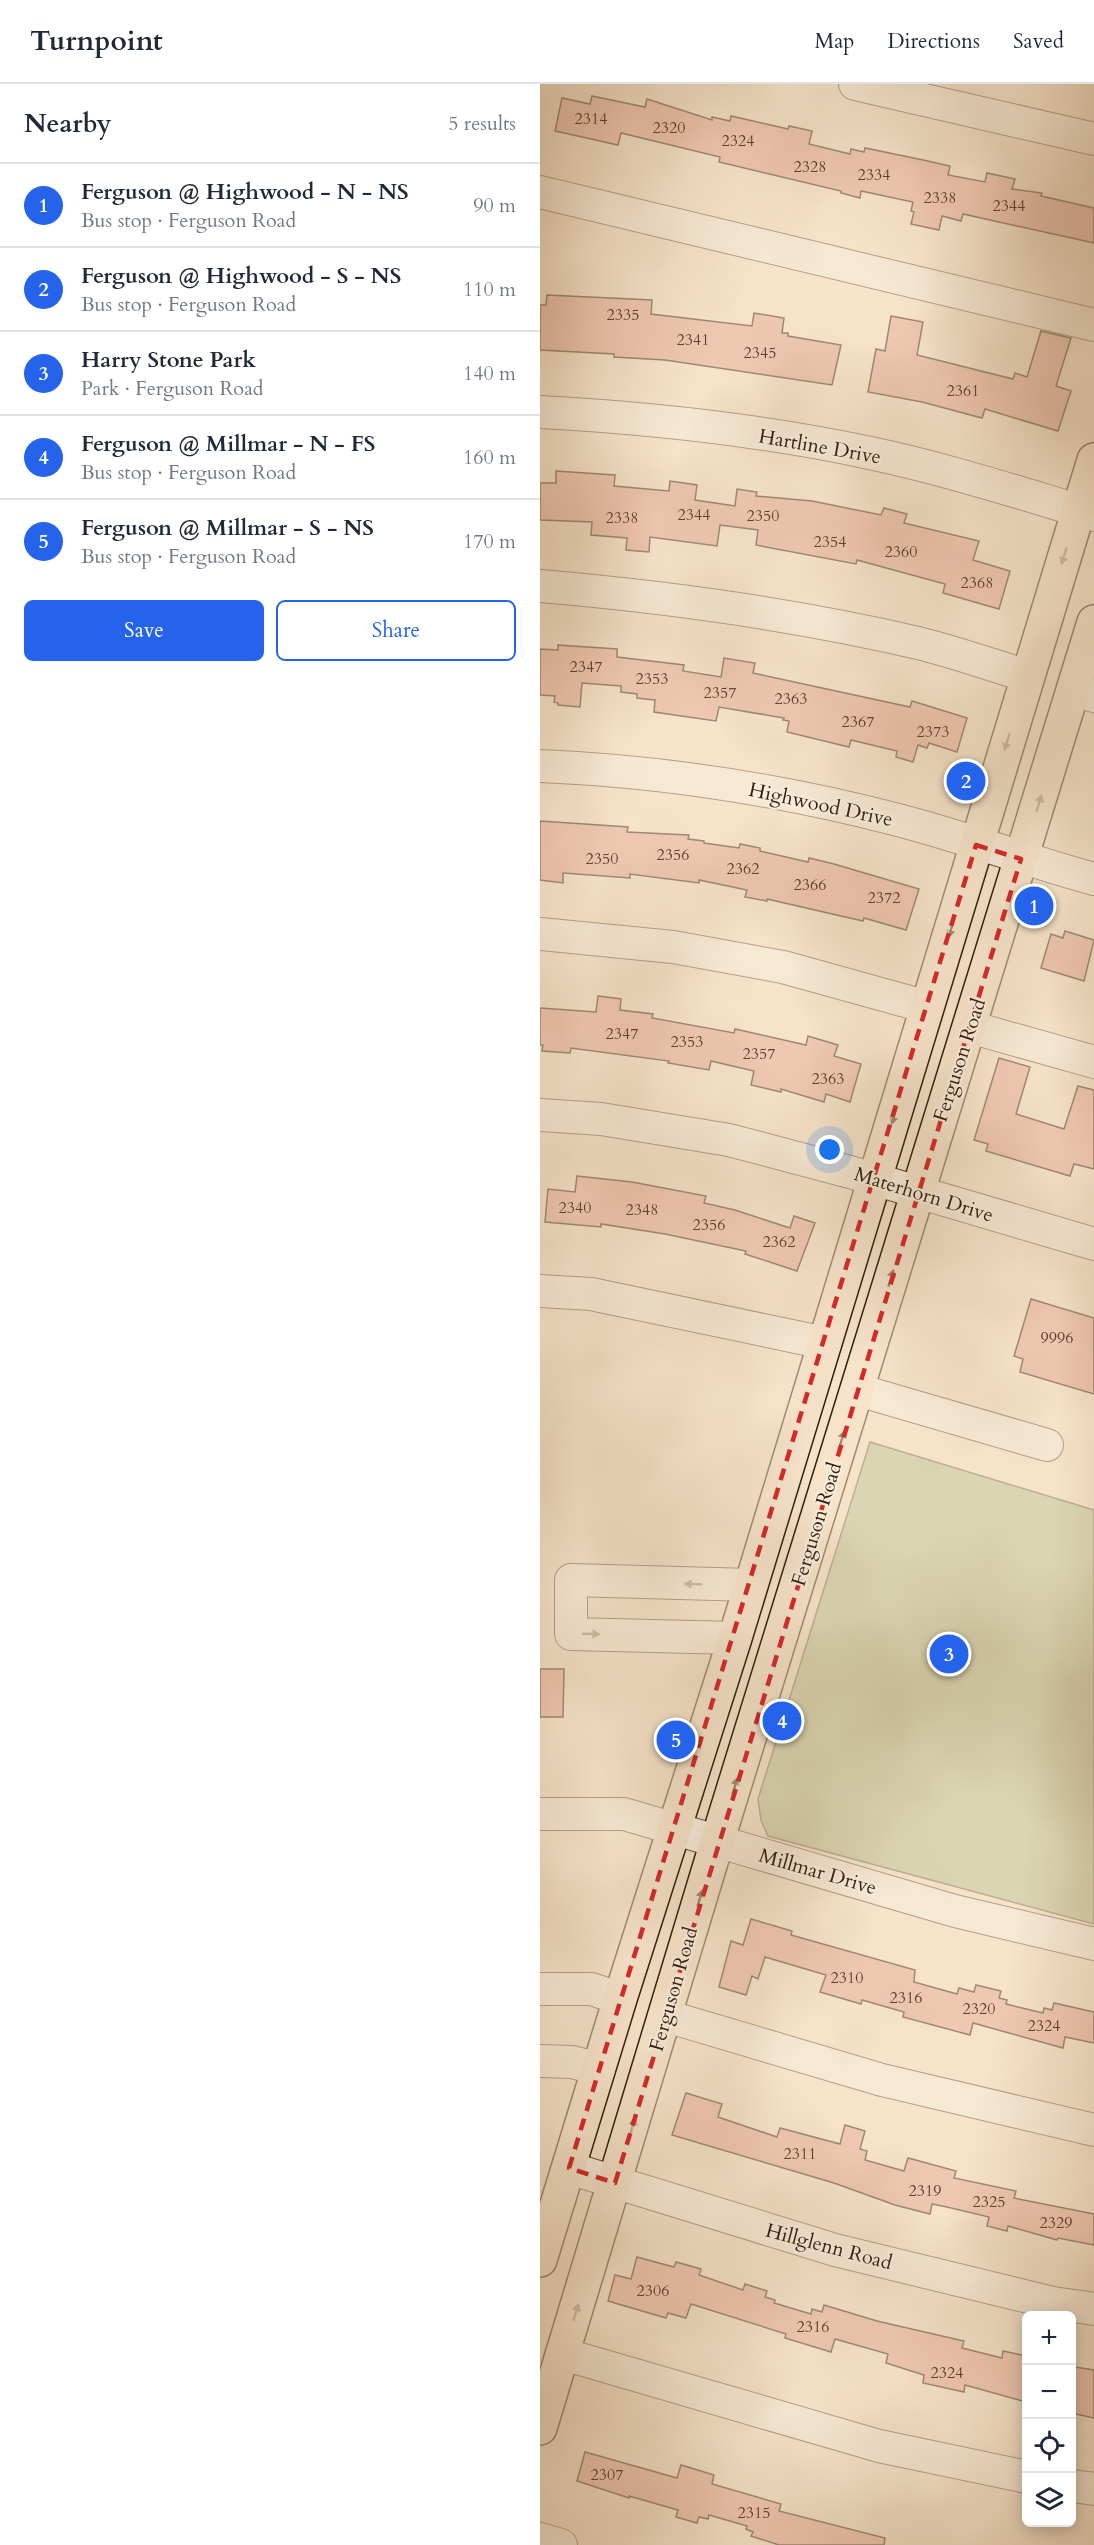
<!DOCTYPE html>
<meta charset="utf-8">
<style>
body{margin:0;font-family:Cardo,serif;background:#f2f2f3;color:#1f2937}
.controls{position:absolute;right:18px;bottom:18px;display:grid;overflow:hidden;border-radius:9px;box-shadow:0 3px 15px #0003}
.controls button{width:54px;height:54px;display:grid;place-items:center;padding:0;border:0;border-bottom:2px solid #e0e1e3;background:#fff;color:#1f2937;font:30px sans-serif}
.you{position:absolute;left:290px;top:1066px;width:21px;height:21px;margin:-15px;border:4px solid #fff;border-radius:50%;background:#1a73e8;box-shadow:0 0 0 9px #1a73e833}
.badge{display:grid;place-items:center;width:39px;height:39px;border-radius:50%;background:#2563eb;color:#fff;font-size:20px;font-weight:700}
.pin{position:absolute;translate:-50% -50%;border:3px solid #fff;box-shadow:0 2px 6px #0006}
.list{margin:0;padding:0;list-style:none}
h2{display:flex;justify-content:space-between;align-items:center;height:78px;margin:0;padding:0 24px;font-size:26px}
h2 small{font-size:20px;font-weight:400;color:#747a83}
.list li{display:grid;grid-template-columns:39px 1fr auto;gap:18px;align-items:center;box-sizing:border-box;height:84px;padding:0 24px;border-top:2px solid #e0e1e3}
.list b{display:block;font-size:22px;white-space:nowrap}
.list p{margin:0;font-size:20px;white-space:nowrap;color:#747a83}
.list em{font-size:20px;font-style:normal;color:#747a83}
.actions{display:flex;gap:12px;padding:18px 24px}
.actions a{flex:1;padding:14px 0;border:2px solid #2563eb;border-radius:9px;text-align:center;font-size:21px;color:#2563eb}
.actions .main{background:#2563eb;color:#fff}
.icon{flex:none;width:33px;height:33px;fill:none;stroke:currentColor;stroke-width:2;stroke-linecap:round;stroke-linejoin:round}
.map{position:relative;flex:none;width:554px;height:2461px;overflow:hidden}
header{display:flex;align-items:center;gap:36px;box-sizing:border-box;height:84px;padding:0 30px;background:#fff;border-bottom:2px solid #e0e1e3}
header strong{font-size:28px}
nav{display:flex;gap:33px;margin-inline-start:auto;font-size:21px}
main{display:flex}
aside{flex:1;background:#fff}
.map>svg:first-child{display:block}
.green{fill:#bac498;stroke:#777050;stroke-width:1.5}
.building{fill:#e7a695;stroke:#341d09;stroke-width:1.5}
.lines{fill:none;stroke-linecap:round;stroke-linejoin:round}
.minor-casing{stroke:#644e39;stroke-width:34}
.major-casing{stroke:#341d09;stroke-width:36}
.minor{stroke:#f9eddd;stroke-width:32}
.major{stroke:#f6e3ca;stroke-width:33}
.oneway{fill:#9f8a73}
.oneway2{fill:#a08f7e}
.marked{fill:none;stroke:#d62828;stroke-width:4.5;stroke-dasharray:12 8;stroke-linejoin:round}
.labels{text-anchor:middle;stroke-width:4.5;stroke-linejoin:round;paint-order:stroke}
.number-label{font-size:16px;fill:#613f2c}
.street-label{font-size:20px;fill:#341d09;stroke:#f9eddd}
</style>
<header>
<strong>Turnpoint</strong>
<nav><a>Map</a><a>Directions</a><a>Saved</a></nav>
</header>
<main>
<aside>
<h2>Nearby<small>5 results</small></h2>
<ul class="list">
<li><span class="badge">1</span><div><b>Ferguson @ Highwood - N - NS</b><p>Bus stop · Ferguson Road</p></div><em>90 m</em></li>
<li><span class="badge">2</span><div><b>Ferguson @ Highwood - S - NS</b><p>Bus stop · Ferguson Road</p></div><em>110 m</em></li>
<li><span class="badge">3</span><div><b>Harry Stone Park</b><p>Park · Ferguson Road</p></div><em>140 m</em></li>
<li><span class="badge">4</span><div><b>Ferguson @ Millmar - N - FS</b><p>Bus stop · Ferguson Road</p></div><em>160 m</em></li>
<li><span class="badge">5</span><div><b>Ferguson @ Millmar - S - NS</b><p>Bus stop · Ferguson Road</p></div><em>170 m</em></li>
</ul>
<div class="actions"><a class="main">Save</a><a>Share</a></div>
</aside>
<div class="map">
<svg width="554" height="2461" viewBox="0 0 554 2461">
<rect width="100%" height="100%" fill="#f6e3ca"/>
<filter id="stains"><feTurbulence type="fractalNoise" baseFrequency=".00333" numOctaves="4"/><feColorMatrix values="0 0 0 0 .2 0 0 0 0 .09 0 0 0 0 .02 0 0 0 .5 -.17"/></filter>
<radialGradient id="worn" r=".72"><stop offset=".6" stop-color="#630" stop-opacity="0"/><stop offset="1" stop-color="#630" stop-opacity=".3"/></radialGradient>
<polygon class="green" points="330,1358 554,1426 554,1840 228,1752 221,1736 218,1715"/>
<g class="building">
<polygon points="52,12 105,23 107,15 172,36 172,33 190,37 191,32 248,45 249,42 272,47 269,60 310,70 311,65 324,68 325,64 383,76 410,82 408,91 445,98 447,89 475,95 472,105 502,109 501,112 554,124 554,159 423,130 421,137 402,132 399,146 371,140 374,128 371,127 373,118 321,107 320,114 301,109 301,107 179,78 180,73 81,49 78,61 15,47 22,14 50,20"/>
<polygon points="7,211 112,216 111,230 212,242 214,229 244,234 242,249 248,249 248,252 301,261 292,301 125,276 74,273 74,270 0,266 0,221 6,221"/>
<polygon points="351,232 383,238 377,271 473,295 475,289 487,293 501,247 531,254 516,302 531,307 518,347 445,325 442,334 382,318 328,308 336,265 345,267"/>
<polygon points="16,387 75,391 74,402 129,407 130,397 157,401 155,416 195,422 197,405 217,408 216,412 272,417 341,431 344,424 367,430 364,439 439,457 433,476 470,487 459,525 403,509 405,500 317,476 316,480 216,461 218,446 180,441 177,462 110,453 109,468 86,466 87,454 51,451 52,438 0,436 0,399 16,399"/>
<polygon points="18,561 77,565 77,573 144,581 143,587 181,593 184,574 215,579 213,589 370,623 372,617 427,634 417,668 389,659 387,664 378,661 373,678 356,673 357,667 311,656 309,663 247,648 249,637 243,636 244,634 179,623 176,637 114,628 115,616 97,614 97,610 81,608 81,602 42,599 40,623 18,621 18,619 14,618 15,612 0,611 0,565 18,566"/>
<polygon points="0,737 88,743 87,748 149,751 148,755 164,757 164,759 199,764 200,760 220,764 220,767 268,778 269,774 294,780 379,805 366,846 324,834 323,837 227,815 227,817 205,813 207,806 159,796 159,799 90,790 90,794 23,789 23,799 0,796"/>
<polygon points="525,847 554,856 544,897 501,884 511,850 523,854"/>
<polygon points="58,912 81,915 80,926 113,930 112,934 194,949 195,945 266,961 268,952 298,961 294,972 321,980 310,1018 286,1010 284,1018 241,1005 241,1008 211,1001 214,987 171,977 169,986 128,979 129,977 31,964 30,969 2,967 3,961 0,961 0,924 56,928"/>
<polygon points="459,974 490,983 476,1030 524,1045 538,1002 554,1006 554,1085 534,1080 530,1092 446,1067 448,1060 434,1056"/>
<polygon points="37,1092 92,1098 166,1112 164,1119 195,1126 250,1144 254,1132 275,1139 257,1187 205,1170 206,1167 125,1150 61,1140 61,1143 5,1138 8,1105 35,1108"/>
<polygon points="491,1215 554,1234 554,1310 480,1288 483,1275 474,1272"/>
<polygon points="0,1585 24,1585 23,1633 0,1633"/>
<polygon points="211,1835 252,1847 251,1851 375,1886 374,1898 417,1910 419,1904 434,1908 436,1901 461,1907 459,1914 467,1916 466,1920 503,1929 504,1924 512,1926 514,1919 554,1928 554,1959 525,1953 523,1964 433,1939 430,1951 363,1933 364,1928 322,1916 321,1920 280,1908 286,1891 225,1873 218,1895 212,1892 206,1911 179,1903 191,1857 203,1861"/>
<polygon points="146,2009 182,2020 178,2033 237,2053 240,2044 300,2060 305,2041 325,2047 320,2065 327,2067 325,2076 364,2087 368,2074 416,2087 414,2094 476,2107 474,2114 554,2130 554,2161 518,2154 517,2156 468,2142 467,2147 447,2142 449,2133 407,2123 392,2120 390,2130 355,2121 294,2099 132,2051"/>
<polygon points="97,2173 134,2183 136,2178 161,2185 159,2191 203,2206 205,2200 227,2207 225,2213 235,2216 234,2219 271,2230 272,2225 282,2228 284,2221 337,2237 424,2257 422,2264 462,2274 463,2267 486,2272 486,2318 425,2301 424,2308 383,2299 384,2291 346,2279 348,2270 295,2255 291,2268 245,2254 246,2250 151,2220 146,2234 128,2229 126,2234 68,2217 75,2191 91,2195"/>
<polygon points="535,2283 554,2286 554,2334 531,2329 531,2286 534,2286"/>
<polygon points="45,2368 137,2394 141,2381 174,2391 172,2400 241,2420 239,2427 345,2454 344,2461 239,2461 211,2452 213,2448 206,2445 207,2442 169,2431 168,2435 159,2433 157,2439 136,2433 138,2426 89,2412 89,2414 37,2397"/>
</g>
<g class="lines">
<defs>
<g id="minor">
<polyline points="315,0 554,55"/>
<polyline points="0,108 554,241"/>
<path d="M0,328C110,334 222,346 330,369C406,385 480,409 554,431"/>
<path d="M0,502C128,513 254,530 378,559C415,568 451,581 488,592"/>
<polyline points="533,606 554,612"/>
<path d="M0,682C120,687 242,706 358,736C424,753 488,777 554,795"/>
<polyline points="0,850 133,863 243,883 387,923"/>
<polyline points="430,943 554,978"/>
<polyline points="0,1031 61,1035 189,1056 310,1088 554,1160"/>
<polyline points="0,1207 51,1210 285,1259"/>
<polyline points="318,1306 507,1361"/>
<polyline points="195,1554 31,1550 31,1496 211,1501"/>
<polyline points="0,1730 84,1730 415,1827 554,1860"/>
<polyline points="0,1905 52,1905 80,1915"/>
<polyline points="126,1932 342,1996 554,2046"/>
<polyline points="0,1977 32,1978 59,1985"/>
<polyline points="29,2084 295,2166 513,2219 554,2225"/>
<polyline points="23,2270 339,2362 487,2393"/>
<polyline points="532,2402 554,2405"/>
<polyline points="0,2455 21,2461"/>
</g>
<g id="major">
<polyline points="0,2176 80,1915 195,1554 554,376"/>
<polyline points="0,2344 177,1758 554,538"/>
</g>
</defs>
<use href="#minor" class="minor-casing"/>
<use href="#major" class="major-casing"/>
<use href="#minor" class="minor"/>
<use href="#major" class="major"/>
</g>
<defs><path id="oneway-solid" d="M-6-.8H1V-3.2L6.5 0L1 3.2V.8H-6Z" transform="scale(1.5)"/></defs>
<g class="oneway">
<use href="#oneway-solid" transform="translate(524 472) rotate(107)"/>
<use href="#oneway-solid" transform="translate(467 658) rotate(107)"/>
<use href="#oneway-solid" transform="translate(499 719) rotate(-73)"/>
<use href="#oneway-solid" transform="translate(411 845) rotate(107)"/>
<use href="#oneway-solid" transform="translate(354 1032) rotate(107)"/>
<use href="#oneway-solid" transform="translate(351 1194) rotate(-73)"/>
<use href="#oneway-solid" transform="translate(302 1355) rotate(-73)"/>
<use href="#oneway-solid" transform="translate(195 1702) rotate(-73)"/>
<use href="#oneway-solid" transform="translate(160 1814) rotate(-73)"/>
<use href="#oneway-solid" transform="translate(93 2042) rotate(-73)"/>
<use href="#oneway-solid" transform="translate(36 2228) rotate(-73)"/>
</g>
<g class="oneway2">
<use href="#oneway-solid" transform="translate(153 1500) rotate(-178)"/>
<use href="#oneway-solid" transform="translate(51 1550) rotate(2)"/>
</g>
<path d="M0 0H554V2461H0ZM436,761L481,775L75,2099L29,2084Z" fill="#f6e3ca" fill-opacity=".55" fill-rule="evenodd"/>
<path class="marked" d="M436,761L481,775L75,2099L29,2084Z"/>
<g class="labels">
<g class="number-label">
<text x="51" y="40">2314</text>
<text x="129" y="49">2320</text>
<text x="198" y="62">2324</text>
<text x="270" y="88">2328</text>
<text x="334" y="96">2334</text>
<text x="400" y="119">2338</text>
<text x="469" y="127">2344</text>
<text x="83" y="236">2335</text>
<text x="153" y="261">2341</text>
<text x="220" y="274">2345</text>
<text x="423" y="312">2361</text>
<text x="154" y="436">2344</text>
<text x="223" y="437">2350</text>
<text x="82" y="439">2338</text>
<text x="290" y="463">2354</text>
<text x="361" y="473">2360</text>
<text x="437" y="504">2368</text>
<text x="46" y="588">2347</text>
<text x="112" y="600">2353</text>
<text x="180" y="614">2357</text>
<text x="251" y="620">2363</text>
<text x="318" y="643">2367</text>
<text x="393" y="653">2373</text>
<text x="133" y="776">2356</text>
<text x="62" y="780">2350</text>
<text x="203" y="790">2362</text>
<text x="270" y="806">2366</text>
<text x="344" y="819">2372</text>
<text x="82" y="955">2347</text>
<text x="147" y="963">2353</text>
<text x="219" y="975">2357</text>
<text x="288" y="1000">2363</text>
<text x="35" y="1129">2340</text>
<text x="102" y="1131">2348</text>
<text x="169" y="1146">2356</text>
<text x="239" y="1163">2362</text>
<text x="517" y="1259">9996</text>
<text x="307" y="1899">2310</text>
<text x="366" y="1919">2316</text>
<text x="439" y="1930">2320</text>
<text x="504" y="1947">2324</text>
<text x="260" y="2075">2311</text>
<text x="385" y="2112">2319</text>
<text x="449" y="2123">2325</text>
<text x="516" y="2144">2329</text>
<text x="113" y="2212">2306</text>
<text x="273" y="2248">2316</text>
<text x="407" y="2294">2324</text>
<text x="67" y="2396">2307</text>
<text x="214" y="2434">2315</text>
</g>
<g class="street-label">
<text transform="translate(280 362) rotate(10)" y="7">Hartline Drive</text>
<text transform="translate(281 720) rotate(12)" y="7">Highwood Drive</text>
<text transform="translate(419 976) rotate(-72)" y="7">Ferguson Road</text>
<text transform="translate(384 1110) rotate(17)" y="7">Materhorn Drive</text>
<text transform="translate(276 1440) rotate(-73)" y="7">Ferguson Road</text>
<text transform="translate(278 1787) rotate(16)" y="7">Millmar Drive</text>
<text transform="translate(133 1905) rotate(-74)" y="7">Ferguson Road</text>
<text transform="translate(289 2162) rotate(15)" y="7">Hillglenn Road</text>
</g>
</g>
<rect width="100%" height="100%" filter="url(#stains)"/>
<rect width="100%" height="100%" fill="url(#worn)"/>
</svg>
<div class="controls">
<button>+</button>
<button>−</button>
<button><svg class="icon" aria-label="locate" viewBox="0 0 24 24"><circle cx="12" cy="12" r="6"/><path d="M12 2v4M12 18v4M2 12h4M18 12h4"/></svg></button>
<button><svg class="icon" aria-label="layers" viewBox="0 0 24 24"><path d="M12 4l9 5-9 5-9-5zM3 14l9 5 9-5"/></svg></button>
</div>
<div class="you"></div>
<div class="pin badge" style="left:494px;top:822px">1</div>
<div class="pin badge" style="left:426px;top:697px">2</div>
<div class="pin badge" style="left:409px;top:1570px">3</div>
<div class="pin badge" style="left:242px;top:1637px">4</div>
<div class="pin badge" style="left:136px;top:1656px">5</div>
</div>
</main>
